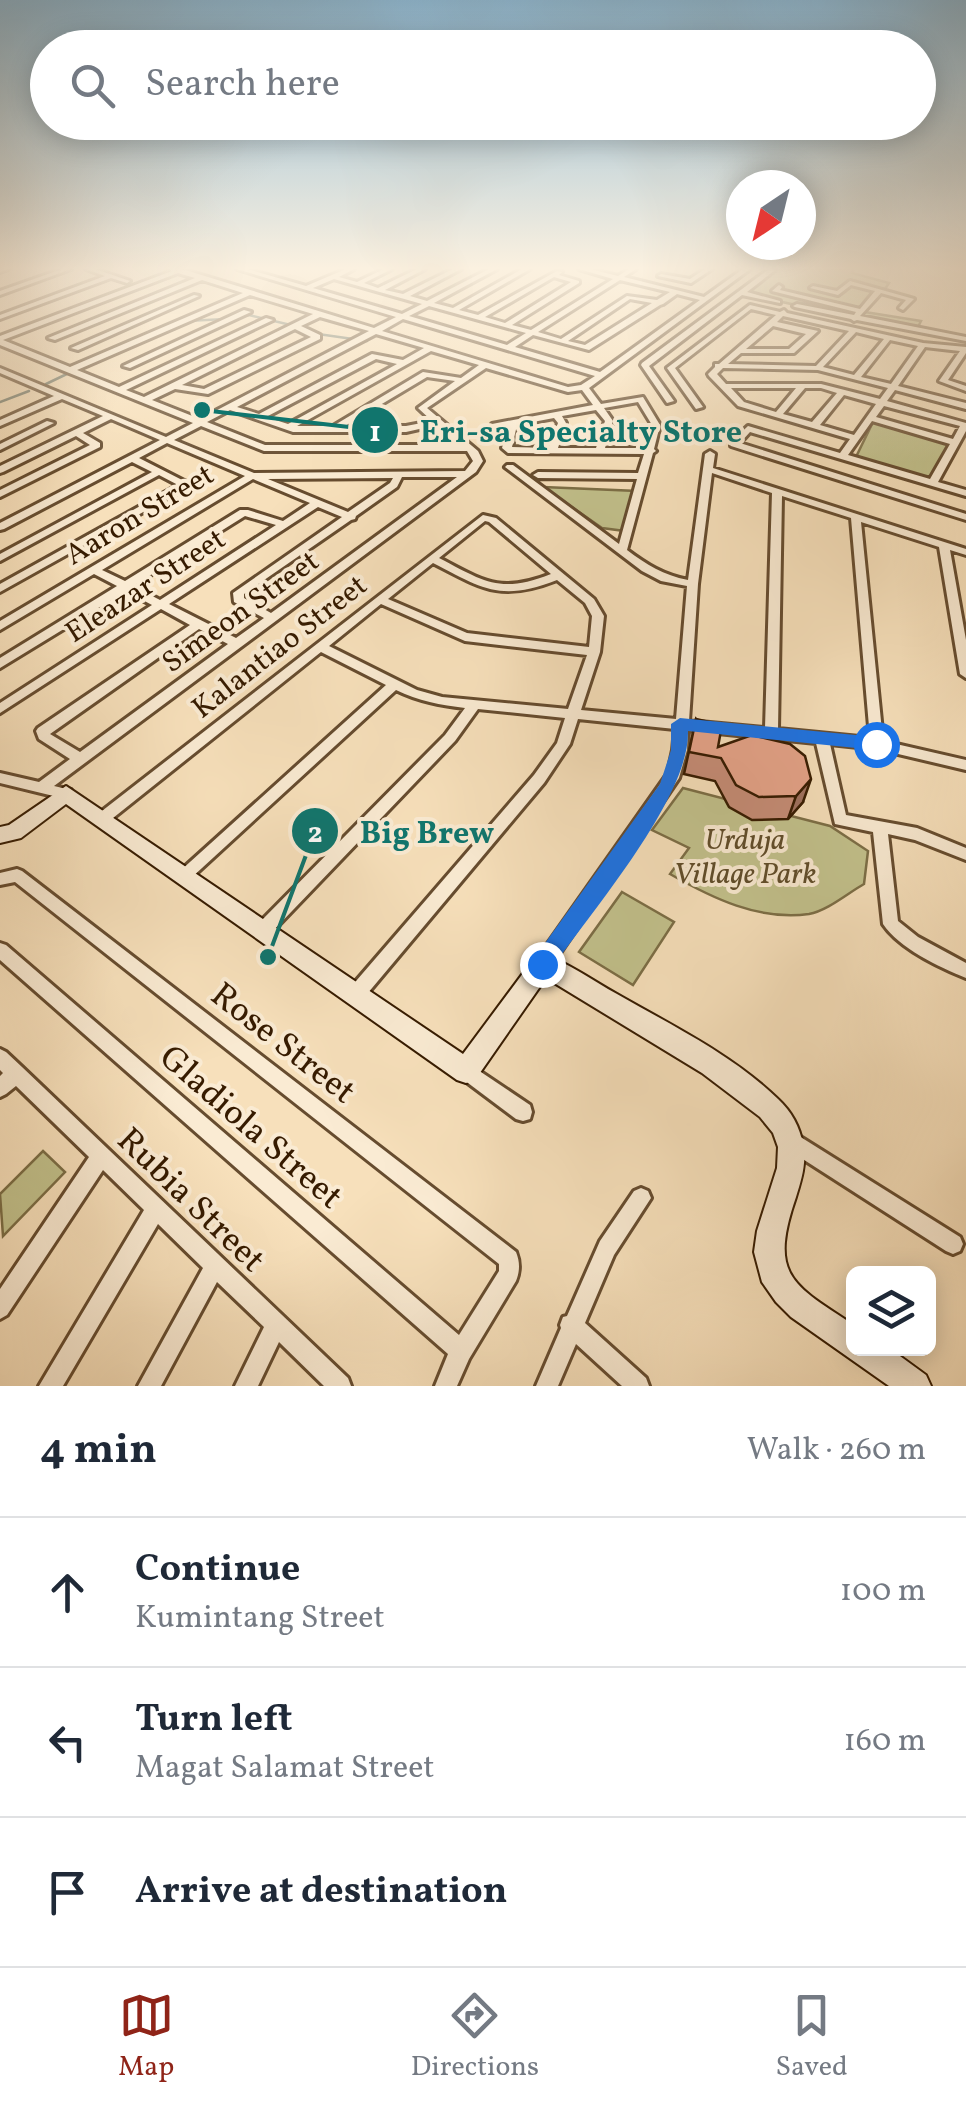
<!DOCTYPE html>
<meta charset="utf-8">
<style>
body{margin:0;font-family:Vollkorn,serif;background:#f6f6f7;color:#1f2937}
.controls{position:absolute;right:30px;bottom:30px;display:grid;overflow:hidden;border-radius:15px;box-shadow:0 5px 25px #0003}
.controls button{width:90px;height:90px;display:grid;place-items:center;padding:0;border:0;border-bottom:2px solid #e0e1e3;background:#fff;color:#1f2937;font:50px sans-serif}
.compass{position:absolute;left:726px;top:170px;width:90px;height:90px;border-radius:50%;background:#fff;box-shadow:0 5px 25px #0003;rotate:215deg}
.stop{position:absolute;width:30px;height:30px;margin:-22px;border:8px solid #1a73e8;border-radius:50%;background:#fff}
.stop.end{background:#1a73e8;border-color:#fff;box-shadow:0 2px 10px #0008}
.list{margin:0;padding:0;list-style:none}
h2{display:flex;justify-content:space-between;align-items:center;height:130px;margin:0;padding:0 40px;font-size:42px}
h2 small{font-size:32px;font-weight:400;color:#747a83}
.list li{display:grid;grid-template-columns:65px 1fr auto;gap:30px;align-items:center;box-sizing:border-box;height:150px;padding:0 40px;border-top:2px solid #e0e1e3}
.list b{display:block;font-size:38px;white-space:nowrap}
.list p{margin:0;font-size:32px;white-space:nowrap;color:#747a83}
.list em{font-size:32px;font-style:normal;color:#747a83}
.icon{flex:none;width:55px;height:55px;fill:none;stroke:currentColor;stroke-width:2;stroke-linecap:round;stroke-linejoin:round}
.map{position:relative;flex:none;width:966px;height:1386px;overflow:hidden}
.search{position:absolute;background:#fff;box-shadow:0 5px 25px #0003;left:30px;right:30px;top:30px;height:110px;display:flex;align-items:center;gap:25px;box-sizing:border-box;padding:0 35px;border-radius:55px;color:#747a83;font-size:38px}
.sheet{height:580px;background:#fff}
nav{display:flex;justify-content:space-around;align-items:center;box-sizing:border-box;height:140px;border-top:2px solid #e0e1e3;background:#fff;font-size:28px;color:#747a83}
nav a{display:grid;justify-items:center;gap:5px}
nav .on{color:#8f2418}
.map>svg:first-child{display:block}
.green{fill:#c2c18c;stroke:#7c6e46;stroke-width:2.5}
.lines{fill:none;stroke-linecap:round;stroke-linejoin:round}
.stream{stroke:#747c6d;stroke-width:2.5}
.street-casing{stroke:#664c2f;stroke-width:6}
.secondary-casing{stroke:#361b00;stroke-width:4}
.street{fill:#faebd3;fill-rule:evenodd}
.secondary{fill:#faebd3;fill-rule:evenodd}
.wall{fill:#c58c76;stroke:#361b00;stroke-width:2.5}
.shaded-wall{fill:#a07260;stroke:#361b00;stroke-width:2.5}
.building{fill:#e5a389;stroke:#361b00;stroke-width:2.5}
.route{fill:#1a73e8}
.labels{text-anchor:middle;stroke-width:8;stroke-linejoin:round;paint-order:stroke}
.street-label{font-size:30px;fill:#361b00;stroke:#faebd3}
.park-label{font-size:30px;font-style:italic;fill:#604d2a;stroke:#faebd3}
.near-street-label{font-size:35px;fill:#361b00;stroke:#faebd3}
.leader{fill:none;stroke:#0f766e;stroke-width:4}
.callout-dot{fill:#0f766e;stroke:#faebd3;stroke-width:4}
.mark-label{font-size:30px;text-anchor:middle;font-weight:bold;fill:#fff}
.callout-label{font-size:32px;text-anchor:middle;font-weight:bold;fill:#0f766e;stroke:#faebd3;stroke-width:8;stroke-linejoin:round;paint-order:stroke}
</style>
<div class="map">
<svg width="966" height="1386" viewBox="0 0 966 1386">
<rect width="100%" height="100%" fill="#f7e0bb"/>
<filter id="stains"><feTurbulence type="fractalNoise" baseFrequency=".002" numOctaves="4"/><feColorMatrix values="0 0 0 0 .2 0 0 0 0 .09 0 0 0 0 .02 0 0 0 .5 -.17"/></filter>
<radialGradient id="worn" r=".72"><stop offset=".6" stop-color="#630" stop-opacity="0"/><stop offset="1" stop-color="#630" stop-opacity=".3"/></radialGradient>
<g class="green">
<polygon points="766,269 854,269 852,273 889,283 885,289 870,291 873,297 865,312 921,321 916,331 736,292"/>
<polygon points="874,420 955,445 936,484 855,459"/>
<polygon points="543,487 637,491 625,531 602,528"/>
<path d="M683,788L830,826L868,851L864,884C848,893 827,911 809,914C759,921 712,898 670,874L689,848L652,830Z"/>
<polygon points="622,892 674,922 633,985 579,952"/>
<polygon points="43,1151 65,1172 3,1236 0,1194"/>
</g>
<g class="lines">
<g class="stream">
<polyline points="236,318 249,315 295,326"/>
<polyline points="186,321 226,319"/>
<polyline points="318,334 367,341"/>
<polyline points="46,384 71,372"/>
<polyline points="0,402 29,391"/>
</g>
<defs>
<g id="street">
<polygon points="0,269 8,269 0,272"/>
<polygon points="62,269 71,269 0,295 0,291"/>
<polygon points="86,269 95,269 130,281 127,283 111,278 0,319 0,315 105,276"/>
<path d="M169,269H182L374,328L396,317L237,269H247L306,286L346,269H354L339,277L357,282L384,269H392L364,283L378,288L417,269H425L385,290L403,294L453,269H461L410,296L427,301L489,269H497L434,303L453,308L522,269H530L459,310L478,315L557,271L562,272L559,275L579,281V283L512,325L531,330L613,279L579,269H590L618,276L629,269H636L624,277L704,297L743,269H750L589,388L601,404L643,397L660,425L654,449L656,451L653,453L627,550C647,565 663,575 688,580L705,454L710,451L715,454L713,468L966,549V555L950,550L966,640V678L960,674L939,547L861,522L883,741L966,760V770L877,749L830,744L846,815L917,828L966,848V860L915,840L888,834L898,921L918,937L966,963V978C939,967 899,948 883,924L873,832L835,824L816,743L688,730L687,750L679,778L549,969L543,971L537,969L535,964L537,959L668,773L673,750L675,729L578,719L570,744L544,783L362,1000L356,1002L350,1000L348,994L350,988L534,775L557,743L565,718L478,709L455,741L270,934L264,936L258,934L256,929L258,924L445,735L465,708C441,705 418,701 396,690L190,879L185,881L180,879L177,875L180,871L386,685L321,652L108,822L103,824L98,822L96,818L98,814L483,515L496,518L594,599L604,616L600,652L581,710L676,719L687,586L661,581L642,571L505,467L507,465H513L619,544L637,479L538,478L533,475L538,472L638,473L644,454L508,453L502,448L508,426L492,428V424L593,405L582,390L568,392L486,368L427,408L478,451L483,461L476,472L54,786L71,790L73,794L71,798L66,799L0,783V773L39,782L70,759L39,739L36,731L38,728L190,625L161,609L0,713V703L152,605L126,591L0,668V658L117,586L94,574L0,630V621L245,476L167,443L139,458L188,483V487L0,592V584L178,485L159,475L0,561V554L152,472L132,462L4,529L0,530V523L160,440L111,419L83,433L100,443V447L0,497V490L90,445L76,436L3,472L0,473V466L103,416L62,399L0,426V420L54,396L0,373V368L166,437L193,423L0,345V336L172,271ZM178,273L195,278L48,338L55,340L202,280L243,293L70,367L3,340ZM554,277L571,282L505,323L485,317ZM334,279L422,304L402,314L313,288ZM620,280L670,292L657,300L627,296L561,339L538,332ZM677,294L700,300L600,372L515,347L533,335L589,350L660,305L663,304ZM250,295L313,314L144,397L126,390L273,320L266,318L119,387L77,370ZM630,299L652,303L585,345L568,341ZM429,306L526,333L507,345L409,316ZM320,317L369,331L200,419L152,400L175,389L208,394L320,339V335L301,326ZM403,319L595,376L581,385L568,387L382,331ZM295,329L311,337L204,389L182,385ZM376,334L424,348L403,360L372,354L259,414L237,407ZM431,351L479,365L461,378L423,372L333,426H297ZM376,359L397,364L288,424L266,417ZM427,377L455,381L418,408L432,421L406,426H345ZM638,402L652,425L645,448H605L613,421L604,408ZM230,410L293,432H406L437,425L460,445H265L207,422ZM596,410L605,421L596,448H558L566,423L562,416ZM554,418L558,423L549,448L512,447L517,425ZM201,426L264,451H467L473,461L465,471L254,473L174,440ZM712,473L772,493L765,728L689,721L698,584ZM402,477H457L271,613L244,598V594L351,520L355,519L356,516L397,487ZM393,478L390,483L348,512L268,479ZM253,479L310,503L283,521L248,510H240L125,581L102,570ZM782,496L851,518L870,738L778,729ZM318,507L342,517L233,593L234,602L264,618L236,638L169,604ZM245,516L276,525L160,600L133,586ZM485,521L489,522L551,574C500,594 485,582 439,558ZM433,563C483,589 501,602 557,580L585,603L592,616L589,647L467,633L388,599ZM381,604L465,641L587,655L568,709L442,697L417,690L329,646ZM199,629L228,644L80,752L50,734Z"/>
<polygon points="705,269 712,269 691,283 658,276 661,274 690,279"/>
<polygon points="769,269 775,270 747,292 780,301 780,303 742,295 649,366 674,401 667,403 641,365 642,363"/>
<polygon points="850,281 914,299 903,310 899,308 906,300 881,293 860,316 966,337 966,341 857,320 854,321 851,319 795,307 793,306 797,304 854,315 856,312 772,291 779,285 782,287 780,290 860,309 875,291 851,285 838,295 810,288 813,286 837,291"/>
<polygon points="194,295 199,296 78,350 71,348"/>
<path d="M750,305L780,312L784,310L787,313L923,343L966,347V353L948,380L966,386V391L939,381L960,351L925,347L898,386L966,403V409L895,390L887,401L966,423V431L938,482L966,490V496L750,432L740,443L966,514V520L731,446V442L748,426L840,453L850,439L738,406L709,376L708,374L715,367V364H719L776,315L751,309L675,368L703,407L696,409L667,368ZM783,316L849,331L816,366L728,364L741,353H794L818,331L777,322ZM773,326L806,334L789,349H746ZM856,332L884,339L854,375L823,367ZM890,340L918,346L891,384L861,377ZM723,368L818,370L888,388L880,399L821,384H726L717,374ZM731,388H796L776,412L744,402ZM805,388H821L837,393L812,422L783,414ZM844,395L876,404L854,435L820,425ZM884,406L960,426L953,439L876,417ZM872,421L950,444L930,479L848,455Z"/>
<polygon points="244,310 251,312 130,368 123,366"/>
<polygon points="47,421 54,423 0,450 0,444"/>
<path d="M17,869L22,871L516,1252C520,1262 520,1271 516,1281L469,1359L457,1386H435L448,1354L0,960V943L6,945L459,1335L499,1271V1264L15,882L0,885V873Z"/>
<polygon points="0,1049 6,1052 22,1067 348,1378 351,1386 324,1386 279,1342 258,1386 235,1386 264,1327 217,1282 161,1386 138,1386 203,1268 158,1224 63,1386 39,1386 144,1210 103,1170 7,1315 0,1319 0,1289 89,1157 16,1086 6,1094 0,1097 0,1076 3,1073 0,1070"/>
<polygon points="466,1062 530,1105 532,1112 530,1119 523,1121 516,1119 460,1077 457,1071 460,1065"/>
<polygon points="791,1131 960,1237 963,1244 960,1251 953,1254 946,1251 784,1147 782,1140 784,1133"/>
<polygon points="641,1188 648,1191 651,1198 614,1255 585,1323 646,1378 649,1386 622,1386 576,1344 558,1386 536,1386 561,1328 560,1325 563,1317 567,1316 600,1241 634,1191"/>
</g>
<path id="secondary" d="M66,786L463,1054L535,957L543,954C569,963 593,981 617,994C671,1025 733,1055 778,1099C791,1111 800,1127 803,1145C807,1162 801,1181 796,1197C769,1275 791,1284 854,1325V1348H889L926,1375L931,1386H889L791,1317L776,1302L762,1282L754,1252L757,1231L777,1168L778,1147L773,1133L760,1117L702,1073L546,978L475,1080L466,1083L457,1080L66,804L21,838L0,843V827L9,825Z"/>
</defs>
<use href="#street" class="street-casing"/>
<use href="#secondary" class="secondary-casing"/>
<use href="#street" class="street"/>
<use href="#secondary" class="secondary"/>
</g>
<polygon class="wall" points="696,719 718,747 803,802 788,819 752,820 729,807 715,781 684,774"/>
<polygon class="shaded-wall" points="811,779 803,802 788,819 796,796"/>
<polygon class="building" points="696,719 722,725 718,747 752,735 790,744 805,756 811,779 796,796 759,797 736,785 721,758 689,752"/>
<linearGradient id="sky" x2="0" y2="1"><stop stop-color="#8ab7d4"/><stop offset="0.58" stop-color="#fbf1e0"/><stop offset="1" stop-color="#fbf1e0" stop-opacity="0"/></linearGradient>
<rect width="966" height="463" fill="url(#sky)"/>
<path class="route" d="M680,718L876,737L885,744L876,750L688,731C690,798 590,913 550,971H535V957L660,784L671,750V724Z"/>
<g class="labels">
<g class="street-label">
<text transform="translate(139 514) rotate(-31)" y="10">Aaron Street</text>
<text transform="translate(145 585) rotate(-33)" y="10">Eleazar Street</text>
<text transform="translate(240 611) rotate(-36)" y="10">Simeon Street</text>
<text transform="translate(279 646) rotate(-38)" y="10">Kalantiao Street</text>
</g>
<g class="park-label">
<text x="745" y="849">Urduja<tspan x="745" dy="34">Village Park</tspan></text>
</g>
<g class="near-street-label">
<text transform="translate(284 1042) rotate(38)" y="12">Rose Street</text>
<text transform="translate(252 1126) rotate(41)" y="12">Gladiola Street</text>
<text transform="translate(192 1199) rotate(44)" y="12">Rubia Street</text>
</g>
</g>
<path class="leader" d="M202 410L375 430M268 957L315 831"/>
<g class="callout-dot">
<circle cx="202" cy="410" r="10"/>
<circle cx="268" cy="957" r="10"/>
<circle cx="375" cy="430" r="25"/>
<circle cx="315" cy="831" r="25"/>
</g>
<g class="mark-label">
<text x="375" y="441">1</text>
<text x="315" y="842">2</text>
</g>
<g class="callout-label">
<text x="581" y="442">Eri-sa Specialty Store</text>
<text x="427" y="843">Big Brew</text>
</g>
<rect width="100%" height="100%" filter="url(#stains)"/>
<rect width="100%" height="100%" fill="url(#worn)"/>
</svg>
<div class="controls">
<button><svg class="icon" aria-label="layers" viewBox="0 0 24 24"><path d="M12 4l9 5-9 5-9-5zM3 14l9 5 9-5"/></svg></button>
</div>
<svg class="compass" viewBox="-18 -18 36 36"><path d="M0-13l5 13h-10z" fill="#e53935"/><path d="M0 13l5-13h-10z" fill="#747a83"/></svg>
<div class="stop" style="left:876px;top:744px"></div>
<div class="stop end" style="left:542px;top:964px"></div>
<div class="search"><svg class="icon" aria-label="search" viewBox="0 0 24 24"><circle cx="10" cy="10" r="6"/><path d="M15 15l6 6"/></svg>Search here</div>
</div>
<section class="sheet">
<h2>4 min<small>Walk · 260 m</small></h2>
<ul class="list">
<li><svg class="icon" aria-label="ahead" viewBox="0 0 24 24"><path d="M12 20V5M6 11l6-6 6 6"/></svg><div><b>Continue</b><p>Kumintang Street</p></div><em>100 m</em></li>
<li><svg class="icon" aria-label="left" viewBox="0 0 24 24"><path d="M17 20v-9H6M10 6l-5 5 5 5"/></svg><div><b>Turn left</b><p>Magat Salamat Street</p></div><em>160 m</em></li>
<li><svg class="icon" aria-label="arrive" viewBox="0 0 24 24"><path d="M6 21V4h12l-3 4 3 4H6"/></svg><div><b>Arrive at destination</b></div></li>
</ul>
</section>
<nav>
<a class="on"><svg class="icon" aria-label="map" viewBox="0 0 24 24"><path d="M3 6l6-2 6 2 6-2v14l-6 2-6-2-6 2zM9 4v14M15 6v14"/></svg>Map</a>
<a><svg class="icon" aria-label="directions" viewBox="0 0 24 24"><path d="M12 3l9 9-9 9-9-9zM9 14v-3h6M13 9l2 2-2 2"/></svg>Directions</a>
<a><svg class="icon" aria-label="saved" viewBox="0 0 24 24"><path d="M7 4h10v16l-5-4-5 4z"/></svg>Saved</a>
</nav>
